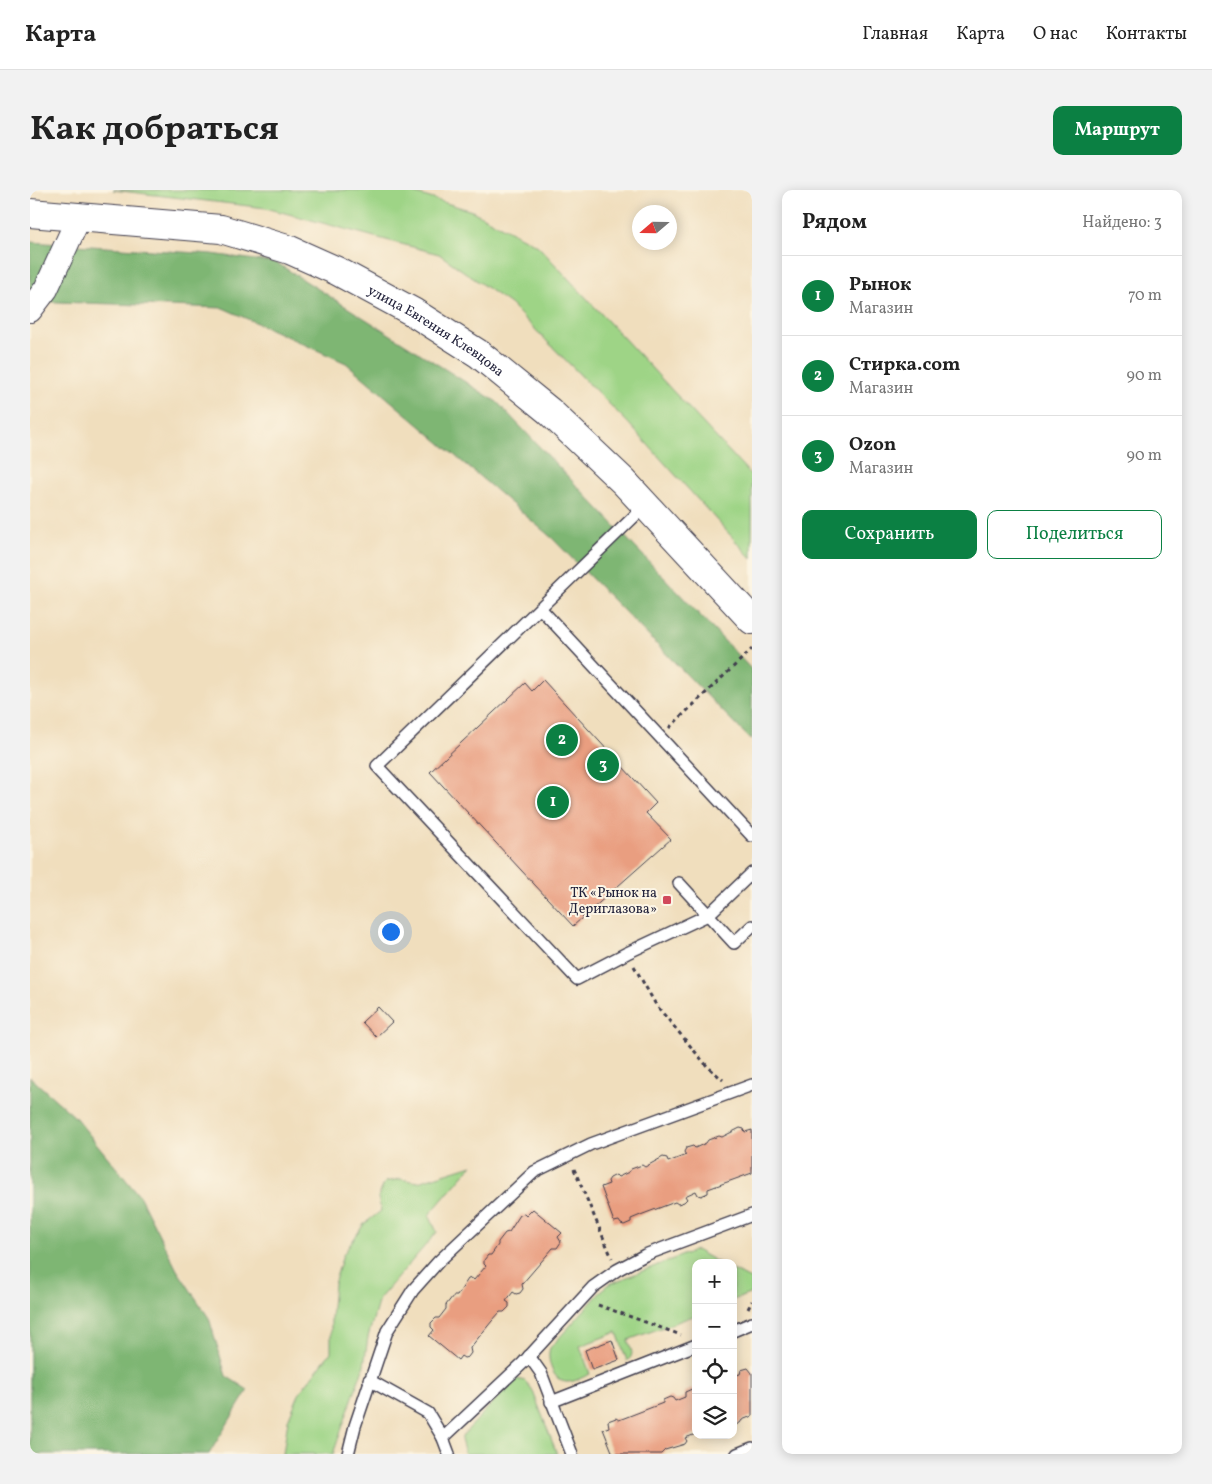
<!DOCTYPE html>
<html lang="ru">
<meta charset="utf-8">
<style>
body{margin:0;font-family:Vollkorn,serif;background:#f2f2f2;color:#222}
.controls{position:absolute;right:15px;bottom:15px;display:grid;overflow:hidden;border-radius:10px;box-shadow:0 2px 12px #0003}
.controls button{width:45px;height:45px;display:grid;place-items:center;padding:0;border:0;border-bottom:1px solid #e0e0e0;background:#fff;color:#222;font:25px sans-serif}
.compass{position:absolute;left:602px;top:15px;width:45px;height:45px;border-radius:50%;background:#fff;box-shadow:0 2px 12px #0003;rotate:250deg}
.you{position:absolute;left:360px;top:741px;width:18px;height:18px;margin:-12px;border:4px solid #fff;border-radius:50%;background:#1a73e8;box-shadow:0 0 0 8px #1a73e833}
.badge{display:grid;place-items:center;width:32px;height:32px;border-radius:50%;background:#0b8043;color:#fff;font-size:16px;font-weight:700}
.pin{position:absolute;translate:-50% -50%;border:2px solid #fff;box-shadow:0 1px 5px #0006}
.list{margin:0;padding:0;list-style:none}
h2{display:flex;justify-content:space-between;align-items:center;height:65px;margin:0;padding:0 20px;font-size:21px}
h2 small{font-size:16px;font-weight:400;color:#767676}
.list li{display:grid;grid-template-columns:32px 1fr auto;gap:15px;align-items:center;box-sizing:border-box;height:80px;padding:0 20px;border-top:1px solid #e0e0e0}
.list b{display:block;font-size:19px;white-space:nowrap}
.list p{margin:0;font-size:16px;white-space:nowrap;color:#767676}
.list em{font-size:16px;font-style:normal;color:#767676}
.actions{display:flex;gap:10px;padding:15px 20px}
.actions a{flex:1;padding:11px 0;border:1px solid #0b8043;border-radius:10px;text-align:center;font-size:18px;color:#0b8043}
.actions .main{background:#0b8043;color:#fff}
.icon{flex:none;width:28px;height:28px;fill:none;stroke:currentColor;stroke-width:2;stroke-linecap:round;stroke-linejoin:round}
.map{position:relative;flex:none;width:722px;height:1264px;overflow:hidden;border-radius:10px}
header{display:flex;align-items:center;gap:30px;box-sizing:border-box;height:70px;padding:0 25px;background:#fff;border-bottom:1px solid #e0e0e0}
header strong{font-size:24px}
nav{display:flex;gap:28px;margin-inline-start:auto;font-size:18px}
.intro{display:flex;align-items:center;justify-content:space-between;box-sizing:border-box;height:120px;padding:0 30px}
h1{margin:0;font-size:35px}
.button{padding:12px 22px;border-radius:10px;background:#0b8043;color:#fff;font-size:18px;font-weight:700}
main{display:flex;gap:30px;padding:0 30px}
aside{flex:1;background:#fff;border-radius:10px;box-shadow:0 2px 12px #0003}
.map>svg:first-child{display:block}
.green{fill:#9ed486;stroke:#607b60}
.forest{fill:#7eb673;stroke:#506c57}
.building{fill:#e99e80}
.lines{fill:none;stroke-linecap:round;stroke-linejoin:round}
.lane-casing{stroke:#413e4e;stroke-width:14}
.street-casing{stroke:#413e4e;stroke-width:26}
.secondary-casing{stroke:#413e4e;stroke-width:30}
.path{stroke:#413e4e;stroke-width:3;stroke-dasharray:4 4;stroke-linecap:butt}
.lane{stroke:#fff;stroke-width:11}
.street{stroke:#fff;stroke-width:24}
.secondary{stroke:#fff;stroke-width:28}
.poi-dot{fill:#d1495b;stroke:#fcf5e5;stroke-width:2}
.labels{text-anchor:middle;stroke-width:4;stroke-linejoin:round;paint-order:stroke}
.street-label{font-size:14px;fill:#22223b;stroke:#fcf5e5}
.poi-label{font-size:14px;fill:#22223b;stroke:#fcf5e5;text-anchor:end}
</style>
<header>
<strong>Карта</strong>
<nav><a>Главная</a><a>Карта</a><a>О нас</a><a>Контакты</a></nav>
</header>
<div class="intro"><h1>Как добраться</h1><a class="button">Маршрут</a></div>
<main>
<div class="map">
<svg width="722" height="1264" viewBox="0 0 722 1264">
<rect width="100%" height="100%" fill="#fcf5e5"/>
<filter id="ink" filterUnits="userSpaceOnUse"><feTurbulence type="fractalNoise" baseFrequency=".02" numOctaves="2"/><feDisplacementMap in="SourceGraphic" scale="10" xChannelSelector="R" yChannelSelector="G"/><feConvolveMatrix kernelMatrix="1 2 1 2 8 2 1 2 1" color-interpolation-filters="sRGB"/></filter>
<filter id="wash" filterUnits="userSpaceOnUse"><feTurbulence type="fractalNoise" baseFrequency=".0096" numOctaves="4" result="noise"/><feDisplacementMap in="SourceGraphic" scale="20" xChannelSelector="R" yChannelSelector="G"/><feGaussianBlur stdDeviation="1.12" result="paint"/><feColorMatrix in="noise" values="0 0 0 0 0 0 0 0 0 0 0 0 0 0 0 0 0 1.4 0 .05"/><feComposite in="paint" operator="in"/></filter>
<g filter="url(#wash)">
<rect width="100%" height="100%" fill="#f0debd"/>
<g class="green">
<polygon points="83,0 374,0 442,21 508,56 722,286 722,369 599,234 480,114 409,64 236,18"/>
<polygon points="442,975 399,1025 407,1042 349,1109 338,1147 334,1175 303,1264 253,1264 258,1230 270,1202 301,1162 301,1128 304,1094 313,1065 334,1034 351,1021 348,1007 355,992 370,989 388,992"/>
<path d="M666,1060L689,1073H666V1125L598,1150C600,1159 606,1164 597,1171L587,1142L550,1156L560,1184C553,1187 545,1192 537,1192C523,1192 516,1169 520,1158L577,1095Z"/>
<polygon points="703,1080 722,1090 722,1103 703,1110"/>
<polygon points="487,1189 495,1191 502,1199 527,1264 435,1264 431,1250 433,1245 482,1192"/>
</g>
<g class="forest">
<polygon points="0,52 182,64 247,73 467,212 722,480 722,551 522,348 316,173 193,118 0,111"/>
<polygon points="0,887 45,927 110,1007 147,1080 179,1128 196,1186 218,1200 179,1264 0,1264"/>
</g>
<g id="blocks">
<g class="building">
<polygon points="513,490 626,613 616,623 641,649 543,736 400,582 495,493 502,501"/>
<polygon points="348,817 362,832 346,847 332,832"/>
<polygon points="710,938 714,939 715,942 722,940 722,983 678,999 678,1003 671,1006 668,1005 666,1001 655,1006 657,1009 654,1012 648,1014 645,1012 613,1024 601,1029 601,1032 594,1035 591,1034 589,1031 584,1032 571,997 579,994 578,991 580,988 586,985 588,987 599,982 601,979 612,975 615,977 633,967 637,968 638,972 656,965 654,962 656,958 663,956 665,958 676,953 678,950 689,946 692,947"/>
<polygon points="503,1019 532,1043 528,1047 531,1052 527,1058 523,1058 492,1094 493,1099 490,1103 486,1104 483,1102 476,1111 479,1113 479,1117 474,1122 470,1122 462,1131 440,1158 441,1163 438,1167 434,1168 431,1166 428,1170 399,1146 404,1140 401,1137 401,1133 406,1128 409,1128 416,1119 416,1115 423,1106 427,1106 438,1089 442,1088 444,1090 456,1076 454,1074 454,1070 458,1065 461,1065 468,1055 468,1052 475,1043 479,1042 490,1025 494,1024 496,1026"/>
<polygon points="582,1150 589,1170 562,1180 555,1160"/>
<polygon points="718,1178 722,1183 722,1226 712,1230 710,1233 703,1236 703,1186 710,1184 711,1180"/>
<polygon points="662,1199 666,1201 666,1244 655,1248 657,1251 655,1254 635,1260 631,1264 583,1264 573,1239 579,1237 578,1231 586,1228 589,1230 633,1213 633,1210 640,1207 643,1208 645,1211 655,1207 655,1202"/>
</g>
</g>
</g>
<g filter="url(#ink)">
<use href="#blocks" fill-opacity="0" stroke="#413e4e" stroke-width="1"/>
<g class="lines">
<defs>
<g id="lane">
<polyline points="616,315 347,576 547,789 597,763 678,725 722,683"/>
<polyline points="510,418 722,646"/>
<polyline points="649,693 704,753 722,736"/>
<polyline points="703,1141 722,1133"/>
<polyline points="499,1166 511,1183 542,1264"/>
<polyline points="339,1190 398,1223 413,1248 419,1264"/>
<polyline points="521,1212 666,1155"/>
<polyline points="413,1248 493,1173 563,1097 587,1080 615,1065 722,1025"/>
<polyline points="318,1264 325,1236 357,1141 383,1100 409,1071 504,982 561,954 722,895"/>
<polyline points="707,1264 722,1258"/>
</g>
<polyline id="street" points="0,120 16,99 49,27"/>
<g id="secondary">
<path id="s1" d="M0,23L191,39L260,60L307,81L383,122L449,164L519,221L594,292L722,430"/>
</g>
</defs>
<use href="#lane" class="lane-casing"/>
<use href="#street" class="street-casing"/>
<use href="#secondary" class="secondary-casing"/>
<g class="path">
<polyline points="639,538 722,459"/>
<polyline points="604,776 626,815 677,876 693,890"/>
<polyline points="544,979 582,1068"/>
<polyline points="568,1115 651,1145"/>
<polyline points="718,1119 722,1111"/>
</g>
<use href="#lane" class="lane"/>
<use href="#street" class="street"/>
<use href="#secondary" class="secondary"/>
</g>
</g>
<rect class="poi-dot" x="632" y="705" width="10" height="10" rx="2.5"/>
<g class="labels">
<g class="street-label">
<text dy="5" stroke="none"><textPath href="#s1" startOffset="431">улица Евгения Клевцова</textPath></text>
</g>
<g class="poi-label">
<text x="627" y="707">ТК «Рынок на<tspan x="627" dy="16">Дериглазова»</tspan></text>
</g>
</g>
</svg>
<div class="controls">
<button>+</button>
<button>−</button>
<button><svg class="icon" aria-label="locate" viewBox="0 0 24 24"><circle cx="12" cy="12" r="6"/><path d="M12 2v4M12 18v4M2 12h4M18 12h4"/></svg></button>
<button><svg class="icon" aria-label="layers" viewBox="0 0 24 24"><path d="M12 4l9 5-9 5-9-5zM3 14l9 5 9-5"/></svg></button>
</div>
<svg class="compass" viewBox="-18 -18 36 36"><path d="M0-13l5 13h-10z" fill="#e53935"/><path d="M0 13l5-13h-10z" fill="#767676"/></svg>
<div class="you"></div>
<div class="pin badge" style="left:523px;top:612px">1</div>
<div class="pin badge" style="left:532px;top:550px">2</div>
<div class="pin badge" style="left:573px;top:575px">3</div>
</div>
<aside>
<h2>Рядом<small>Найдено: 3</small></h2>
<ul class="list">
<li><span class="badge">1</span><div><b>Рынок</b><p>Магазин</p></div><em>70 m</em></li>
<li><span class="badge">2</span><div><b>Стирка.com</b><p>Магазин</p></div><em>90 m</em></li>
<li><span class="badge">3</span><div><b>Ozon</b><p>Магазин</p></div><em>90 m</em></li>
</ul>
<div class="actions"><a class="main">Сохранить</a><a>Поделиться</a></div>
</aside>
</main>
